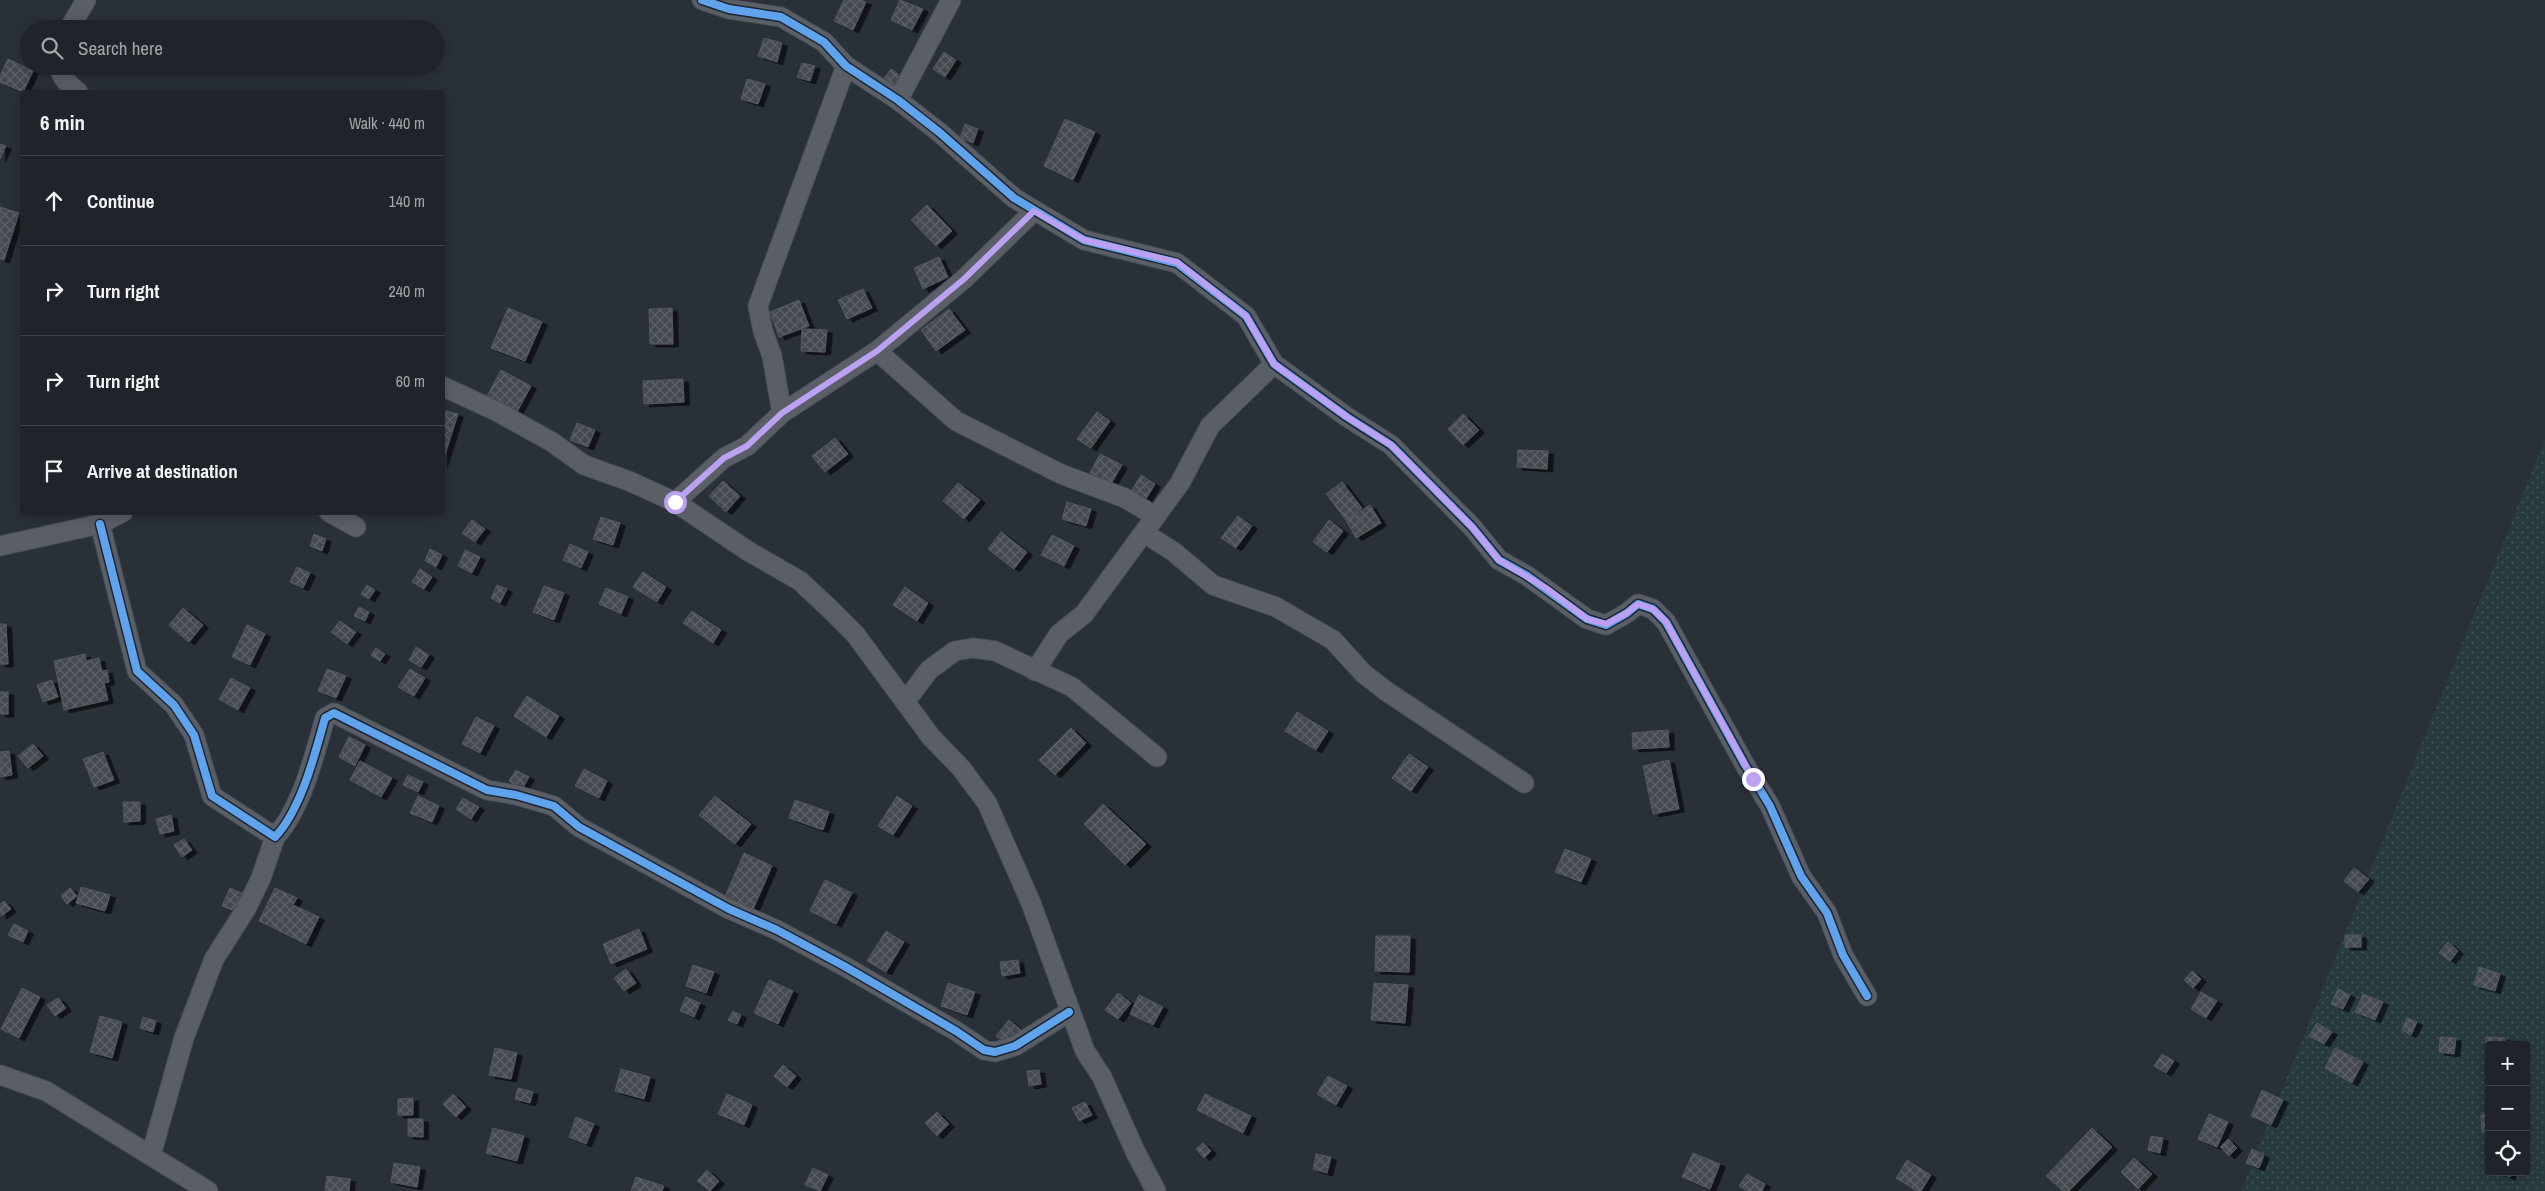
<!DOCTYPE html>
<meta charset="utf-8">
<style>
body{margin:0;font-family:"Archivo Narrow",sans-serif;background:#2d3036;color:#f1f3f6}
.controls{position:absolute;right:15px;bottom:15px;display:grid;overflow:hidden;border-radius:5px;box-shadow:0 2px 12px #0003}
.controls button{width:45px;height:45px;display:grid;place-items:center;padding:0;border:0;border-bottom:1px solid #3d4147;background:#20242a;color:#f1f3f6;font:25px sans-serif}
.stop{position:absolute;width:15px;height:15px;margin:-11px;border:4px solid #bca0f2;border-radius:50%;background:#fff}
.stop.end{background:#bca0f2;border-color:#fff;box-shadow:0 1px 5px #0008}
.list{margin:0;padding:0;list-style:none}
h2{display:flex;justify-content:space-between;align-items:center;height:65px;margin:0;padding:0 20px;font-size:21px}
h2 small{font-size:16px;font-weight:400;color:#a2a4a8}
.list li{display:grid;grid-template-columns:32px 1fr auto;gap:15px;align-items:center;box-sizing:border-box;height:90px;padding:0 20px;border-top:1px solid #3d4147}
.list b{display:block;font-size:19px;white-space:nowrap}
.list em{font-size:16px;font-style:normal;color:#a2a4a8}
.icon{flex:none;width:28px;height:28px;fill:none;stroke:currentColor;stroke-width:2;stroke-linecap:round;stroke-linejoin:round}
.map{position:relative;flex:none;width:2545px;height:1191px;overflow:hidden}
.search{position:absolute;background:#20242a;box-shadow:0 2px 12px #0003;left:20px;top:20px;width:425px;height:55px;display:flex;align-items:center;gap:12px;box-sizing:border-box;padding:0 18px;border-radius:28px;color:#a2a4a8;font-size:19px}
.panel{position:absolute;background:#20242a;box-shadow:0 2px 12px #0003;left:20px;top:90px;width:425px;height:425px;border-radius:5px}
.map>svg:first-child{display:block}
.grass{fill:url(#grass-dots);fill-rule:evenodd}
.building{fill:url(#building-cross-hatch);stroke:#52575f;filter:url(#shadow)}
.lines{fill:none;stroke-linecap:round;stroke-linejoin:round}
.minor-casing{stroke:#484c53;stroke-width:21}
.minor{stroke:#5a5e66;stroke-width:19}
.cycleway-casing{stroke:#1d2633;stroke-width:11}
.cycleway{stroke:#60a3ed;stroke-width:8}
.route{stroke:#bca0f2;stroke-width:6}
</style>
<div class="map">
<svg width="2545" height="1191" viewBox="0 0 2545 1191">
<defs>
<pattern id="grass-dots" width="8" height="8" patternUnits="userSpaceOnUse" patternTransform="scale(1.25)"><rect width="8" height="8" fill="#273a3e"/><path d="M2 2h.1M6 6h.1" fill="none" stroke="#445559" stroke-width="1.8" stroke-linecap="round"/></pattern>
<pattern id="building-cross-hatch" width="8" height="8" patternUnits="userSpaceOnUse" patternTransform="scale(1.25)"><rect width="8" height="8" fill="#444950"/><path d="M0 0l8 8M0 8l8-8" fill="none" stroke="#5d6168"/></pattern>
<filter id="shadow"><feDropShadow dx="5.5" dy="3" stdDeviation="0" flood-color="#0009"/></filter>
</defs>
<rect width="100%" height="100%" fill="#2a3038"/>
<path class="grass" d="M2545,439V1191H2241ZM2489,1045H2526V1172H2489Z"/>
<g class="building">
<polygon points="844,0 861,0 866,2 853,30 834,21"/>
<polygon points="900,0 923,9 912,30 891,20"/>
<polygon points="764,38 782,43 777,62 758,56"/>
<polygon points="944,52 956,60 945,77 933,69"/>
<polygon points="8,59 33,71 23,92 0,82 0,76"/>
<polygon points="802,63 815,66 810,81 797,77"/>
<polygon points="891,69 901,76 894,85 884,78"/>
<polygon points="747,79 765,84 758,104 741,99"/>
<polygon points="1065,119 1095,132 1073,180 1044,166"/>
<polygon points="965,124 978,129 973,143 960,138"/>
<polygon points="0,144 6,146 0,159"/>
<polygon points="927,205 952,231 936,246 911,220"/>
<polygon points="0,207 19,213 4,260 0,259"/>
<polygon points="939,257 948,277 923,289 914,268"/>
<polygon points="863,289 872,308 847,319 838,300"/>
<polygon points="799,300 809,326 779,337 770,312"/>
<polygon points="508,308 542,322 525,361 491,348"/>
<polygon points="672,308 673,344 650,344 649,309"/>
<polygon points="949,309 965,330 936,351 921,330"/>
<polygon points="802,329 827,330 825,352 801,351"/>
<polygon points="501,370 531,386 517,412 487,396"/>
<polygon points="683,379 684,402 644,404 643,381"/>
<polygon points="442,410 458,414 442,464"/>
<polygon points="1097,412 1110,421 1091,448 1077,439"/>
<polygon points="1463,414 1479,430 1463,445 1448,429"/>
<polygon points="577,423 595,430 588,447 570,440"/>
<polygon points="835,438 848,454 825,472 812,456"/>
<polygon points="1518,450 1548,451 1547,469 1517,467"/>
<polygon points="1100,454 1122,465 1111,484 1090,473"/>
<polygon points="1141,475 1155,484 1146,499 1132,490"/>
<polygon points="723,481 740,496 726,512 709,496"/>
<polygon points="1342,482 1362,508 1346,520 1326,494"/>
<polygon points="958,483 980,500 964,519 943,501"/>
<polygon points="1067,502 1091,509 1086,526 1062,519"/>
<polygon points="1370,505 1381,523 1356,538 1346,520"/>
<polygon points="1238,516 1252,526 1236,548 1221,538"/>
<polygon points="601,517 620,523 613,545 593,539"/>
<polygon points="472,520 485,529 475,542 462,533"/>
<polygon points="1329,520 1343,531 1327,552 1313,542"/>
<polygon points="1001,532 1027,552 1014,569 988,549"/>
<polygon points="314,534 326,539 322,551 310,546"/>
<polygon points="1052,535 1074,546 1064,566 1041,555"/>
<polygon points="570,544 588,552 581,568 563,560"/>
<polygon points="430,549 442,555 436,567 425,561"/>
<polygon points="465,550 480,557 472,573 458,566"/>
<polygon points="297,567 310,573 303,588 290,582"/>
<polygon points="420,569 432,577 424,589 412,582"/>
<polygon points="643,572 666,587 657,602 633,587"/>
<polygon points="367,585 375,590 369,599 361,594"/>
<polygon points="497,585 507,589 500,603 491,598"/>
<polygon points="544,586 564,593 554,620 533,612"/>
<polygon points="905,587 928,603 917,621 893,605"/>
<polygon points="606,588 628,597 621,614 599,604"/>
<polygon points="359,607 369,612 365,621 354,616"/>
<polygon points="183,608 203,625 189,642 169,625"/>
<polygon points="692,611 721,630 713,643 683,623"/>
<polygon points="340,621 356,632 347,644 331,632"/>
<polygon points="0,624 6,624 8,664 0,664"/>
<polygon points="247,625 265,634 250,665 232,657"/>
<polygon points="416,647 429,655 421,667 409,660"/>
<polygon points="376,648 385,654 380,661 371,655"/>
<polygon points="85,654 86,661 99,658 102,671 107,670 109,682 104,683 108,700 64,710 54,661"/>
<polygon points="327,669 346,676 336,698 318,691"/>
<polygon points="410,669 425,678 414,696 398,687"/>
<polygon points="231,678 250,688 238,710 219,699"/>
<polygon points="52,680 58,697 43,702 37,685"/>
<rect x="0" y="692" width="8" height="22"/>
<polygon points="527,696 559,716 546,737 514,716"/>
<polygon points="1297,712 1328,731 1316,750 1285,731"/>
<polygon points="476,717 494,726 480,753 462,744"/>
<polygon points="1071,728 1086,743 1055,775 1039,760"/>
<polygon points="1668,730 1669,747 1633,749 1632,733"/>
<polygon points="349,737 365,745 355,766 339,757"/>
<polygon points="33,744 43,756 28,768 18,756"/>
<polygon points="9,751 12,775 0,777 0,752"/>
<polygon points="103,752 114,780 94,787 83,759"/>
<polygon points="1409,754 1428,767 1411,791 1392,778"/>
<polygon points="1669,760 1679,809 1653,814 1643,766"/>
<polygon points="360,761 392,778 381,797 350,780"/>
<polygon points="584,769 607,781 599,798 575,786"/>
<polygon points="516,770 529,777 522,789 509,781"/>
<polygon points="408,775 423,782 418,792 403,785"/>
<polygon points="418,796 439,806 432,822 410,813"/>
<polygon points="715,796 751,824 735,844 699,815"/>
<polygon points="897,796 912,806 893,835 878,826"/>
<polygon points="463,798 479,807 471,819 456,809"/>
<polygon points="795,800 829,812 823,830 789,818"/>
<polygon points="123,802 140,802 140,821 124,822"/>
<polygon points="1103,804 1146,844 1125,865 1084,824"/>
<polygon points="171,815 174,831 160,834 156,819"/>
<polygon points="184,839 192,850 182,857 174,845"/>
<polygon points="1565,849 1591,859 1581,882 1555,872"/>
<polygon points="744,853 772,866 751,914 723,901"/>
<polygon points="2354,868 2369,879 2358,892 2344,881"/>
<polygon points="825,880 852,893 836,924 810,911"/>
<polygon points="81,887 110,895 105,911 76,903"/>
<polygon points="70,888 77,896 67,904 61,896"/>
<polygon points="230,888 244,894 236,912 222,906"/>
<polygon points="275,888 297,898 293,905 319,917 306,944 259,921"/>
<polygon points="4,901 11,909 1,916 0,904"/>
<polygon points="14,924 28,931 23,942 8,935"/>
<polygon points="639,929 647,949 611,964 603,944"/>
<polygon points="886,931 904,942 886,972 867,961"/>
<rect x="2345" y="935" width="16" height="12"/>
<polygon points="1376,936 1410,936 1409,972 1375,971"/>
<polygon points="2448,942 2458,951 2450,961 2439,953"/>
<polygon points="1018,960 1020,973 1002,976 1000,962"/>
<polygon points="693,965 714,972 706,993 686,986"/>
<polygon points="2479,967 2500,974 2495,991 2474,985"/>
<polygon points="626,969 636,983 624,991 614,978"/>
<polygon points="2192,971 2201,979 2193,988 2184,980"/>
<polygon points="769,980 793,991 778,1024 754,1013"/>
<polygon points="948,983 975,992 967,1015 941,1006"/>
<polygon points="1374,983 1408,985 1405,1023 1371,1020"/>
<polygon points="22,988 40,997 19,1038 1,1029"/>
<polygon points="2338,989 2350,995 2343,1009 2331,1004"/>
<polygon points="2201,992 2217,1001 2206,1018 2191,1009"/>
<polygon points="1118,993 1131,1003 1118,1019 1105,1010"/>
<polygon points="2363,994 2383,1002 2375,1020 2355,1012"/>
<polygon points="1139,995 1163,1007 1153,1025 1130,1014"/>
<polygon points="686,997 700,1003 694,1017 680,1011"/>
<polygon points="58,998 66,1008 55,1016 47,1005"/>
<polygon points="733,1011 741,1015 737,1024 728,1020"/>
<polygon points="100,1016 122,1022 112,1058 90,1052"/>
<polygon points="143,1017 156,1021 153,1032 140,1028"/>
<polygon points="2407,1018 2417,1022 2411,1035 2402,1030"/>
<polygon points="1009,1020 1021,1030 1008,1046 996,1036"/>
<polygon points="2317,1023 2332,1032 2324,1044 2309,1036"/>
<polygon points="2440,1037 2456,1038 2454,1054 2439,1052"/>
<polygon points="2486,1037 2505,1038 2505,1045 2489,1045 2489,1050 2486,1050"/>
<polygon points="495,1048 517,1053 511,1079 489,1075"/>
<polygon points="2335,1048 2363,1062 2352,1083 2325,1068"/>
<polygon points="2162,1054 2174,1061 2166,1073 2154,1066"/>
<polygon points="783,1065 796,1076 787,1087 774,1076"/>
<polygon points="621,1069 650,1077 644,1099 615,1091"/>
<polygon points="1039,1070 1041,1084 1029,1086 1027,1071"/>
<polygon points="1328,1076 1347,1086 1336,1105 1317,1094"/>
<polygon points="518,1088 533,1092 530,1103 515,1099"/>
<polygon points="2262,1090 2283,1100 2271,1125 2251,1116"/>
<polygon points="453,1094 466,1107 456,1117 443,1104"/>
<polygon points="727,1094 752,1105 744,1125 718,1114"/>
<polygon points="1205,1094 1251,1116 1243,1133 1197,1110"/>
<polygon points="413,1098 413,1115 398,1115 398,1099"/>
<polygon points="1085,1102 1092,1115 1079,1121 1072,1108"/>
<polygon points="937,1112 949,1124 937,1136 925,1123"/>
<polygon points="2209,1114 2228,1122 2217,1147 2198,1139"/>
<polygon points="2489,1114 2489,1131 2482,1132 2481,1115"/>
<polygon points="576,1117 594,1124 586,1144 569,1137"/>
<polygon points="408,1119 423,1119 423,1137 408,1136"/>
<polygon points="493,1128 524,1136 517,1161 486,1153"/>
<polygon points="2092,1128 2112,1147 2069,1191 2063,1191 2046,1176"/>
<polygon points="2151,1136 2163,1138 2160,1153 2148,1150"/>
<polygon points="2228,1139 2237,1148 2229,1156 2220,1147"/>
<polygon points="1203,1143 1211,1151 1204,1158 1196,1149"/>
<polygon points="2252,1149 2264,1155 2259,1168 2246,1163"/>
<polygon points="1693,1153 1720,1164 1710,1189 1682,1177"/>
<polygon points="1316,1154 1331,1157 1327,1173 1313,1169"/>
<polygon points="2134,1158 2152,1174 2138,1189 2121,1172"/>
<polygon points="1907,1160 1931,1175 1921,1191 1917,1191 1896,1178"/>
<polygon points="394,1163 420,1167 417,1187 391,1182"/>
<polygon points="813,1168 828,1175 820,1191 805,1185"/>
<polygon points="707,1170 719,1181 710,1191 697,1181"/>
<polygon points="2497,1172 2511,1172 2510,1177"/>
<polygon points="1747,1174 1765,1184 1762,1191 1748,1191 1739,1186"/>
<polygon points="327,1176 350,1179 349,1191 325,1191"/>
<polygon points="636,1177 664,1186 662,1191 631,1191"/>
</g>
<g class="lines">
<defs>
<g id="minor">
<polyline points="702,0 729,9 781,17 824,42 846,66 898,100 939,132 1014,198 1084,240 1177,263 1246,316 1274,364 1347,417 1391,445 1472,527 1499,560 1526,575 1587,619 1606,625 1627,613 1638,604 1653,609 1666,622 1745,765 1770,806 1801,876 1827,913 1843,955 1867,996"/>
<polyline points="69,29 86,0"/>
<path d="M59,66C61,78 69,85 78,92"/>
<polyline points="898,100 951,0"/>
<polyline points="877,351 956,421 1061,474 1125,498 1155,516"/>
<polyline points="442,386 498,412 552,442 584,465 629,481 675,502 724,458 747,446 782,413 877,351 964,279 1034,211"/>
<polyline points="782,413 772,356 763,331 758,306 846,66"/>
<polyline points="675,502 748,551 800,581 830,609 855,634 931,737 961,768 987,803 1031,903 1085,1051 1102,1077 1135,1151 1156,1191"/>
<polyline points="329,512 356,527"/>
<path d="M100,524L137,671L174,705L194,735L212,796L275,837C301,810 315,754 325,718L334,713L487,790L516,795L554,806L579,827L729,909L777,930L844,966L956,1031L984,1050L995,1052L1015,1046L1069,1012"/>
<polyline points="1144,533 1174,552 1213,585 1276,607 1333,640 1363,673 1386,691 1524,783"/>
<polyline points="0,546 100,524 123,512"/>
<polyline points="1035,671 1059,634 1084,614 1180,483 1210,426 1274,364"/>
<polyline points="905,702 929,670 955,651 973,648 995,651 1072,687 1157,757"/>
<polyline points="0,1075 46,1091 208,1191"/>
<polyline points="151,1155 184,1038 214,959 246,909 261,878 275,837"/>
</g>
</defs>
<use href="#minor" class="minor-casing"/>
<use href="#minor" class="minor"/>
<defs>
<g id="cycleway">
<polyline points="702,0 729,9 781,17 824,42 846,66 898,100 939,132 1014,198 1084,240 1177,263 1246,316 1274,364 1347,417 1391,445 1472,527 1499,560 1526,575 1587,619 1606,625 1627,613 1638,604 1653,609 1666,622 1745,765 1770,806 1801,876 1827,913 1843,955 1867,996"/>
<path d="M100,524L137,671L174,705L194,735L212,796L275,837C301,810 315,754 325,718L334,713L487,790L516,795L554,806L579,827L729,909L777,930L844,966L956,1031L984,1050L995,1052L1015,1046L1069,1012"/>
</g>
</defs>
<use href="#cycleway" class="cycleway-casing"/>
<use href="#cycleway" class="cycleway"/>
</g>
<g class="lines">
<polyline class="route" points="675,502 724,458 747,446 782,413 877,351 964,279 1034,211 1084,240 1177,262 1246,316 1274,364 1347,417 1391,445 1472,527 1499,560 1546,588 1587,619 1606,624 1627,613 1638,604 1653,609 1666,622 1753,779"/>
</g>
</svg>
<div class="controls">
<button>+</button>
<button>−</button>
<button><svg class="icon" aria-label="locate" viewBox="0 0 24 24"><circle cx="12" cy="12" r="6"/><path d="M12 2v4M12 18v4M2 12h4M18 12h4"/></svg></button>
</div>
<div class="stop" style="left:675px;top:502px"></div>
<div class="stop end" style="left:1753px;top:779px"></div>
<div class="search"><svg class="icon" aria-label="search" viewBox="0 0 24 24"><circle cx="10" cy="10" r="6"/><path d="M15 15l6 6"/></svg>Search here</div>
<section class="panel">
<h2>6 min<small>Walk · 440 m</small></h2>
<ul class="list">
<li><svg class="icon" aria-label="ahead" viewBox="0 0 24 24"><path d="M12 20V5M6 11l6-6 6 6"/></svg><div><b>Continue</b></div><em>140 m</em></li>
<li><svg class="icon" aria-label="right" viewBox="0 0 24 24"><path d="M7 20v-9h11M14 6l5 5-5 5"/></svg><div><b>Turn right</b></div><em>240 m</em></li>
<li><svg class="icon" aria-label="right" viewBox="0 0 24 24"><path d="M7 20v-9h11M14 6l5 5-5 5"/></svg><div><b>Turn right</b></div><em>60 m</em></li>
<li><svg class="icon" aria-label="arrive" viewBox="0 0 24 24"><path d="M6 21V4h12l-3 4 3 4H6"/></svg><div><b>Arrive at destination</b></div></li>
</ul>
</section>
</div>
